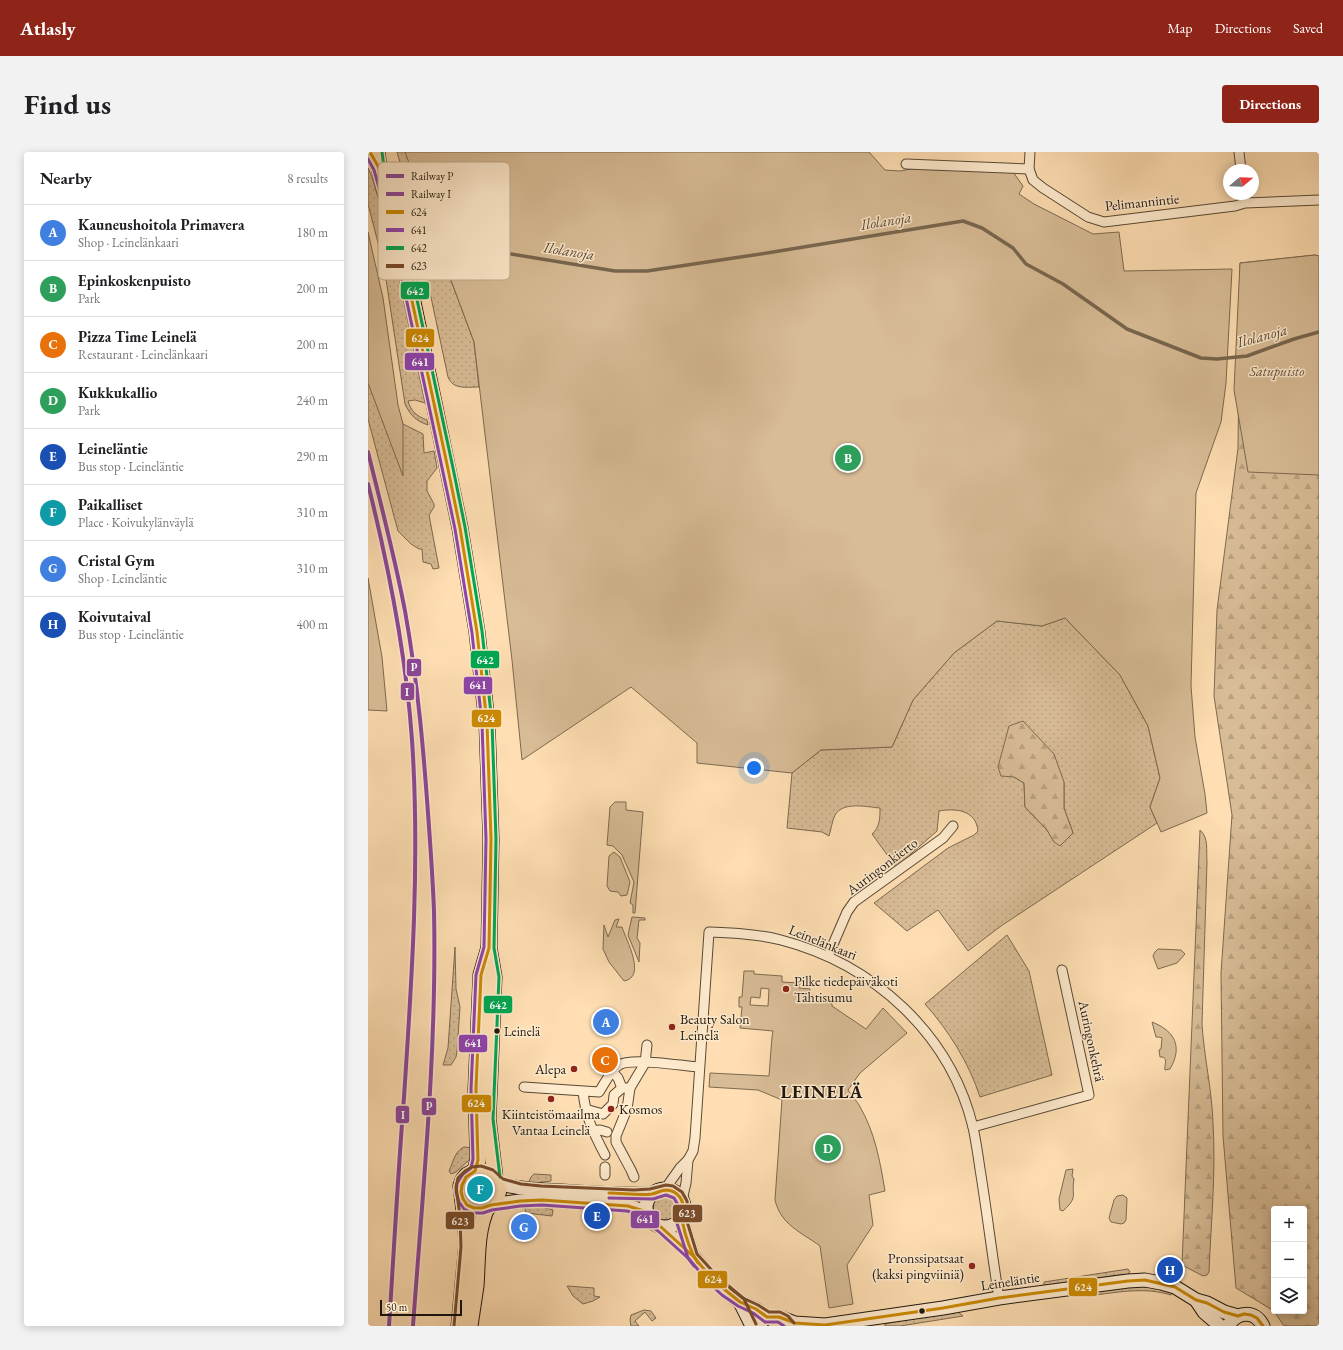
<!DOCTYPE html>
<meta charset="utf-8">
<style>
body{margin:0;font-family:"EB Garamond",serif;background:#f2f2f2;color:#202124}
.controls{position:absolute;right:12px;bottom:12px;display:grid;overflow:hidden;border-radius:4px;box-shadow:0 2px 10px #0003}
.controls button{width:36px;height:36px;display:grid;place-items:center;padding:0;border:0;border-bottom:1px solid #e0e0e0;background:#fff;color:#202124;font:20px sans-serif}
.compass{position:absolute;left:855px;top:12px;width:36px;height:36px;border-radius:50%;background:#fff;box-shadow:0 2px 10px #0003;rotate:71deg}
.scale{position:absolute;left:12px;bottom:10px;width:82px;box-sizing:border-box;padding-left:4px;border:2px solid #20170c;border-top:0;font-size:11px;line-height:14px;white-space:nowrap;color:#20170c;-webkit-text-stroke:3px #feeacd;paint-order:stroke}
.you{position:absolute;left:386px;top:616px;width:14px;height:14px;margin:-10px;border:3px solid #fff;border-radius:50%;background:#1a73e8;box-shadow:0 0 0 6px #1a73e833}
.badge{display:grid;place-items:center;width:26px;height:26px;border-radius:50%;background:#8f2418;color:#fff;font-size:13px;font-weight:700}
.pin{position:absolute;translate:-50% -50%;border:2px solid #fff;box-shadow:0 1px 4px #0006}
.list{margin:0;padding:0;list-style:none}
h2{display:flex;justify-content:space-between;align-items:center;height:52px;margin:0;padding:0 16px;font-size:17px}
h2 small{font-size:13px;font-weight:400;color:#757577}
.list li{display:grid;grid-template-columns:26px 1fr auto;gap:12px;align-items:center;box-sizing:border-box;height:56px;padding:0 16px;border-top:1px solid #e0e0e0}
.list b{display:block;font-size:15px;white-space:nowrap}
.list p{margin:0;font-size:13px;white-space:nowrap;color:#757577}
.list em{font-size:13px;font-style:normal;color:#757577}
.icon{flex:none;width:22px;height:22px;fill:none;stroke:currentColor;stroke-width:2;stroke-linecap:round;stroke-linejoin:round}
.map{position:relative;flex:none;width:951px;height:1174px;overflow:hidden;border-radius:4px}
header{display:flex;align-items:center;gap:24px;box-sizing:border-box;height:56px;padding:0 20px;background:#8f2418;color:#fff}
header strong{font-size:19px}
nav{display:flex;gap:22px;margin-inline-start:auto;font-size:14px}
.intro{display:flex;align-items:center;justify-content:space-between;box-sizing:border-box;height:96px;padding:0 24px}
h1{margin:0;font-size:28px}
.button{padding:10px 18px;border-radius:4px;background:#8f2418;color:#fff;font-size:14px;font-weight:700}
main{display:flex;gap:24px;padding:0 24px}
aside{flex:1;background:#fff;border-radius:4px;box-shadow:0 2px 10px #0003}
.map>svg:first-child{display:block}
.grass{fill:url(#grass-dots);stroke:#7c6a51;fill-rule:evenodd}
.forest{fill:url(#forest-firs);stroke:#7c6a51;fill-rule:evenodd}
.park{fill:#d8bc96;stroke:#7c6a51;fill-rule:evenodd}
.lines{fill:none;stroke-linecap:round;stroke-linejoin:round}
.stream{stroke:#78664e;stroke-width:3.5}
.street-casing{stroke:#584936;stroke-width:11}
.secondary-casing{stroke:#20170c;stroke-width:15}
.primary-casing{stroke:#20170c;stroke-width:17}
.street{stroke:#feeacd;stroke-width:9}
.secondary{stroke:#feeacd;stroke-width:13}
.primary{stroke:#fedeb2;stroke-width:15}
.bus-1-casing{stroke:#feeacd;stroke-width:6}
.bus-2-casing{stroke:#feeacd;stroke-width:6}
.bus-3-casing{stroke:#feeacd;stroke-width:6}
.bus-4-casing{stroke:#feeacd;stroke-width:6}
.bus-1{stroke:#cc8902;stroke-width:3}
.bus-2{stroke:#8e44ad;stroke-width:3}
.bus-3{stroke:#00a651;stroke-width:3}
.bus-4{stroke:#7a4b2a;stroke-width:3}
.rail-1-casing{stroke:#feeacd;stroke-width:7}
.rail-2-casing{stroke:#feeacd;stroke-width:7}
.rail-1{stroke:#8c4799;stroke-width:4}
.rail-2{stroke:#8c4799;stroke-width:4}
.poi-dot{fill:#8f2418;stroke:#feeacd;stroke-width:1.5}
.bus-dot{fill:#20170c;stroke:#feeacd;stroke-width:1.5}
.labels{text-anchor:middle;stroke-width:3;stroke-linejoin:round;paint-order:stroke}
.bus-label{font-size:13px;fill:#20170c;stroke:#feeacd;text-anchor:start}
.street-label{font-size:14px;fill:#20170c;stroke:#feeacd}
.park-label{font-size:14px;font-style:italic;fill:#60513c;stroke:#feeacd}
.poi-label{font-size:14px;fill:#20170c;stroke:#feeacd;text-anchor:start}
.water-label{font-size:15px;font-style:italic;fill:#5b4b38;stroke:#feeacd}
.district-label{font-size:18px;font-weight:bold;letter-spacing:1px;fill:#20170c;stroke:#feeacd}
.key{fill:#feeacd;stroke:#bbab93;stroke-width:1}
.key-label{font-size:11px;fill:#20170c}
.line-badge{stroke:#feeacd;stroke-width:1.5}
.badge-label{font-size:11px;text-anchor:middle;font-weight:bold;fill:#fff}
</style>
<header>
<strong>Atlasly</strong>
<nav><a>Map</a><a>Directions</a><a>Saved</a></nav>
</header>
<div class="intro"><h1>Find us</h1><a class="button">Directions</a></div>
<main>
<aside>
<h2>Nearby<small>8 results</small></h2>
<ul class="list">
<li><span class="badge" style="background:#3f7fe0">A</span><div><b>Kauneushoitola Primavera</b><p>Shop · Leinelänkaari</p></div><em>180 m</em></li>
<li><span class="badge" style="background:#2e9e5b">B</span><div><b>Epinkoskenpuisto</b><p>Park</p></div><em>200 m</em></li>
<li><span class="badge" style="background:#e8710a">C</span><div><b>Pizza Time Leinelä</b><p>Restaurant · Leinelänkaari</p></div><em>200 m</em></li>
<li><span class="badge" style="background:#2e9e5b">D</span><div><b>Kukkukallio</b><p>Park</p></div><em>240 m</em></li>
<li><span class="badge" style="background:#1a4fb4">E</span><div><b>Leineläntie</b><p>Bus stop · Leineläntie</p></div><em>290 m</em></li>
<li><span class="badge" style="background:#0f9aa8">F</span><div><b>Paikalliset</b><p>Place · Koivukylänväylä</p></div><em>310 m</em></li>
<li><span class="badge" style="background:#3f7fe0">G</span><div><b>Cristal Gym</b><p>Shop · Leineläntie</p></div><em>310 m</em></li>
<li><span class="badge" style="background:#1a4fb4">H</span><div><b>Koivutaival</b><p>Bus stop · Leineläntie</p></div><em>400 m</em></li>
</ul>
</aside>
<div class="map">
<svg width="951" height="1174" viewBox="0 0 951 1174">
<defs>
<pattern id="grass-dots" width="8" height="8" patternUnits="userSpaceOnUse"><rect width="8" height="8" fill="#d8bc96"/><path d="M2 2h.1M6 6h.1" fill="none" stroke="#b9a180" stroke-width="1.8" stroke-linecap="round"/></pattern>
<pattern id="forest-firs" width="22" height="20" patternUnits="userSpaceOnUse"><rect width="22" height="20" fill="#d8bc96"/><path d="M5 1l3.5 6h-7zM16 11l3.5 6h-7z" fill="#b9a180"/></pattern>
</defs>
<rect width="100%" height="100%" fill="#fedeb2"/>
<filter id="stains"><feTurbulence type="fractalNoise" baseFrequency=".005" numOctaves="4"/><feColorMatrix values="0 0 0 0 .2 0 0 0 0 .09 0 0 0 0 .02 0 0 0 .5 -.17"/></filter>
<radialGradient id="worn" r=".72"><stop offset=".6" stop-color="#630" stop-opacity="0"/><stop offset="1" stop-color="#630" stop-opacity=".3"/></radialGradient>
<g class="grass">
<path d="M29,0H120L50,35L52,45L106,190L111,235C99,235 85,238 80,225L41,42Z"/>
<path d="M0,16L4,25L25,98L57,251L47,248L40,249C43,259 48,264 59,268L60,273C48,269 42,263 37,252L16,114L0,52Z"/>
<polygon points="0,144 28,254 35,272 55,282 56,301 66,299 69,316 59,329 59,339 66,352 66,355 61,363 71,416 65,417 63,412 55,410 54,397 51,397 43,392 30,379 0,267"/>
<path d="M697,466L752,523L780,574L792,626L782,655L789,671L633,774L600,799L570,758L539,779L506,751L580,696L606,683L610,679C608,658 588,656 571,659L569,679L528,715L504,682C512,675 512,666 512,656C499,655 475,649 467,663C464,669 463,678 461,684L454,680L419,676L424,621L453,598L524,595L545,548L586,501L629,469L674,474ZM646,625L696,630V656L705,681L686,690L679,678L657,655L656,631Z"/>
<path d="M639,783L661,819L684,923L612,945C601,911 581,879 557,852Z"/>
<polygon points="87,795 88,837 92,855 89,899 88,905 83,913 75,913 80,896"/>
<path d="M96,995L105,996L103,1005L101,1008L88,1020L83,1022L81,1019C85,1010 87,999 96,995Z"/>
<polygon points="166,1022 183,1023 183,1029 160,1032 163,1025"/>
<circle cx="297" cy="1056" r="12"/>
<polygon points="164,1052 185,1058 184,1064 158,1061 156,1053"/>
<polygon points="760,1117 762,1120 759,1123 751,1123 676,1134 676,1130"/>
<polygon points="199,1134 226,1136 226,1144 232,1145 225,1149 215,1152 205,1144"/>
<path d="M769,1134L789,1136L804,1141L803,1143C777,1135 752,1140 727,1143L726,1139Z"/>
<polygon points="276,1158 283,1159 288,1166 284,1169 277,1160 267,1169 271,1174 263,1174 262,1168 263,1163"/>
<polygon points="590,1160 595,1164 532,1174 517,1174 517,1172 534,1168"/>
</g>
<g class="forest">
<path d="M947,103L951,104V1174H916L906,1159L868,1136L855,984L853,821L864,663L846,544L849,458L870,296L872,111ZM906,1057H936V1159H906Z"/>
<polygon points="655,569 686,602 696,630 696,656 705,681 692,694 686,690 679,678 657,655 656,631 646,625 633,624 630,615 641,574"/>
<path d="M832,678C841,686 838,698 839,710L834,872C836,905 844,938 845,971C848,1020 843,1071 841,1120L839,1123L835,1124L814,1113Z"/>
</g>
<g class="park">
<polygon points="37,0 501,0 517,18 532,19 543,17 645,20 655,34 651,42 666,52 725,82 751,80 756,119 864,117 858,231 853,270 828,341 823,534 827,585 837,642 839,661 793,680 782,655 792,626 780,574 752,523 697,466 674,474 629,469 586,501 545,548 524,595 453,598 424,621 329,611 329,591 263,535 154,608 144,508 106,190 52,45 50,35"/>
<polygon points="0,80 15,146 30,253 35,272 35,324 0,231"/>
<polygon points="947,103 951,104 951,323 880,320 866,238 872,111"/>
<polygon points="0,426 14,505 19,559 0,558"/>
<polygon points="247,650 258,650 258,658 275,660 267,761 265,761 265,753 262,751 266,730 254,703 245,694 239,693 242,655"/>
<polygon points="246,700 252,705 262,730 259,743 253,744 250,740 242,739 239,734 241,704"/>
<polygon points="264,765 277,766 277,768 271,768 269,786 272,791 271,810 260,783"/>
<path d="M251,767L248,775H254C258,788 279,825 256,829L241,810L235,797L236,773L240,785L247,768Z"/>
<polygon points="790,797 813,798 817,802 809,811 790,817 785,804 787,800"/>
<path d="M376,819H386V822L414,824V830L432,831L431,836L442,837V843L453,844L464,852V854L498,877L515,856L539,881L492,921L480,938C483,943 488,948 491,953C507,980 512,1009 517,1039L501,1043L505,1073L479,1113L485,1152L461,1156L452,1094C433,1080 413,1073 407,1048L414,948L390,938L341,935L342,921L401,924L404,885L405,879L372,876L374,855H371V845H374ZM393,836L401,837L400,854L382,853L383,845L392,846Z"/>
<path d="M784,870C807,879 815,895 802,917L797,918C796,913 800,908 795,905H792L791,898L793,897L794,886L791,885H788Z"/>
<path d="M705,1017L704,1024L706,1027C703,1045 711,1044 695,1059L692,1058L691,1047L698,1018Z"/>
<polygon points="755,1043 759,1046 758,1068 756,1071 753,1072 743,1070 741,1066 746,1048 749,1044"/>
</g>
<g class="lines">
<polyline class="stream" points="55,72 83,84 94,94 247,119 279,119 399,101 595,69 614,76 645,96 658,112 695,132 759,177 833,206 849,207 879,204 926,187 951,180"/>
<defs>
<g id="street">
<polyline points="662,0 661,17 665,28 675,36 720,65 736,70 867,54 877,51 951,48"/>
<polyline points="871,0 873,18"/>
<polyline points="538,12 661,17"/>
<polyline points="460,804 479,760 486,750 575,686 585,674"/>
<polyline points="244,919 250,926 254,936"/>
<path d="M156,935L231,940C237,931 242,919 251,913C264,905 315,914 331,915"/>
<path d="M215,940C218,966 225,980 237,1003"/>
<polyline points="217,957 235,962 245,952 246,943 254,936 262,936"/>
<polyline points="605,975 721,943 694,818"/>
<polyline points="224,979 232,978 239,980"/>
<polyline points="237,1015 237,1023"/>
<polyline points="266,1025 263,1018 248,990 248,984 259,957 262,936 277,911 279,893"/>
<polyline points="297,1037 312,1016 320,1008"/>
<path d="M314,1048L318,1031L320,1008L325,999L327,986L341,780C365,781 390,782 413,788C505,812 582,881 605,975C608,989 610,1003 612,1017C619,1060 624,1103 631,1146"/>
</g>
<g id="secondary">
<path d="M130,1031C150,1037 171,1038 193,1039C224,1041 255,1043 285,1042"/>
<circle cx="297" cy="1056" r="19"/>
<polyline points="123,1053 152,1049 174,1048 260,1054 279,1060"/>
<polyline points="313,1066 324,1102"/>
<polyline points="293,1075 325,1104 346,1129 357,1139 372,1150 388,1157 399,1165"/>
<polyline points="828,1148 836,1160 852,1174"/>
<polyline points="372,1150 384,1174"/>
<polyline points="389,1174 399,1165 411,1165 427,1171 457,1173 575,1156 631,1146 760,1129 777,1128 793,1131 807,1135 828,1148 839,1151 856,1160 870,1164"/>
<path d="M860,1174C869,1159 887,1158 895,1174"/>
</g>
<g id="primary">
<polyline points="9,0 11,16 31,88 41,131 92,376 109,480 119,571 123,687 121,796 126,825 120,967 127,1026 131,1038 128,1049 119,1056 110,1057 104,1056 95,1048"/>
<polyline points="107,1019 110,1008 108,937 113,823 120,799"/>
<polyline points="91,1174 99,1091 97,1067 93,1034 95,1028 99,1023 107,1019 115,1019"/>
<path d="M102,1174C104,1161 106,1148 108,1134C110,1108 108,1080 119,1056"/>
</g>
</defs>
<use href="#street" class="street-casing"/>
<use href="#secondary" class="secondary-casing"/>
<use href="#primary" class="primary-casing"/>
<use href="#street" class="street"/>
<use href="#secondary" class="secondary"/>
<use href="#primary" class="primary"/>
<defs>
<g id="bus-1">
<polyline points="2,0 11,16 31,88 80,317 92,376 109,480 119,571 123,687 121,796 113,823 108,937 110,1008 107,1019 98,1025 94,1033 93,1040 95,1047 99,1053 106,1056 114,1056 123,1053 152,1049 174,1048 260,1054 279,1060 286,1071 293,1075 325,1104 346,1129 372,1150 388,1157 399,1165 411,1165 427,1171 457,1173 575,1156 631,1146 760,1129 777,1128 807,1135 828,1148 839,1151 856,1160 870,1164 876,1162 883,1163 889,1166 895,1174"/>
<path d="M241,1041C255,1041 270,1044 284,1042C289,1041 293,1038 299,1038C310,1039 317,1049 315,1060C314,1063 313,1065 314,1068C317,1083 322,1099 330,1111"/>
</g>
<g id="bus-2">
<polyline points="0,7 6,18 26,89 87,377 104,481 114,571 118,687 116,795 108,823 103,937 105,1007 103,1016 95,1022 89,1031 88,1040 91,1050 96,1057 104,1061 115,1061 124,1058 152,1054 174,1053 259,1059 275,1064 281,1073 290,1079 321,1107 342,1132 354,1143 370,1154 385,1161 397,1170 410,1170 416,1174"/>
<polyline points="241,1046 285,1047 298,1043 306,1046 310,1053 308,1068 320,1106 326,1114"/>
</g>
<polyline id="bus-3" points="14,0 16,15 36,87 85,316 97,375 114,479 124,571 128,687 126,796 131,825 125,967 132,1025"/>
<g id="bus-4">
<polyline points="362,1136 375,1146 390,1153 401,1160 412,1160 420,1164 426,1171"/>
<polyline points="86,1174 93,1095 92,1064 88,1035 90,1026 97,1019 104,1015 113,1014 125,1018 135,1027 153,1032 173,1034 266,1038 282,1037 298,1033 305,1034 314,1040 319,1049 320,1059 318,1066 329,1102 350,1125 376,1147 388,1172"/>
</g>
</defs>
<use href="#bus-1" class="bus-1-casing"/>
<use href="#bus-2" class="bus-2-casing"/>
<use href="#bus-3" class="bus-3-casing"/>
<use href="#bus-4" class="bus-4-casing"/>
<use href="#bus-1" class="bus-1"/>
<use href="#bus-2" class="bus-2"/>
<use href="#bus-3" class="bus-3"/>
<use href="#bus-4" class="bus-4"/>
<defs>
<path id="rail-1" d="M0,300C13,353 27,406 37,459C50,531 56,603 61,675C63,703 65,731 66,759C69,897 55,1036 45,1174"/>
<path id="rail-2" d="M0,332C21,416 38,501 44,588C52,706 44,826 36,945C30,1021 26,1098 21,1174"/>
</defs>
<use href="#rail-1" class="rail-1-casing"/>
<use href="#rail-2" class="rail-2-casing"/>
<use href="#rail-1" class="rail-1"/>
<use href="#rail-2" class="rail-2"/>
</g>
<g class="poi-dot">
<circle cx="418" cy="837" r="4"/>
<circle cx="304" cy="875" r="4"/>
<circle cx="206" cy="917" r="4"/>
<circle cx="183" cy="947" r="4"/>
<circle cx="243" cy="957" r="4"/>
<circle cx="604" cy="1114" r="4"/>
</g>
<g class="bus-dot">
<circle cx="129" cy="879" r="3.5"/>
<circle cx="554" cy="1159" r="3.5"/>
</g>
<g class="labels">
<g class="bus-label">
<text x="136" y="884">Leinelä</text>
</g>
<g class="street-label">
<text transform="translate(774 50) rotate(-6)" y="5">Pelimannintie</text>
<text transform="translate(514 714) rotate(-37)" y="5">Auringonkierto</text>
<text transform="translate(455 790) rotate(22)" y="5">Leinelänkaari</text>
<text transform="translate(724 889) rotate(78)" y="5">Auringonkehrä</text>
<text transform="translate(642 1129) rotate(-9)" y="5">Leineläntie</text>
</g>
<g class="park-label">
<text x="909" y="224">Satupuisto</text>
</g>
<g class="poi-label">
<text x="426" y="834">Pilke tiedepäiväkoti<tspan x="426" dy="16">Tähtisumu</tspan></text>
<text x="312" y="872">Beauty Salon<tspan x="312" dy="16">Leinelä</tspan></text>
<text x="198" y="922" text-anchor="end">Alepa</text>
<text x="251" y="962">Kosmos</text>
<text x="183" y="967" text-anchor="middle">Kiinteistömaailma<tspan x="183" dy="16">Vantaa Leinelä</tspan></text>
<text x="596" y="1111" text-anchor="end">Pronssipatsaat<tspan x="596" dy="16">(kaksi pingviiniä)</tspan></text>
</g>
<g class="water-label">
<text transform="translate(518 69) rotate(-9)" y="5">Ilolanoja</text>
<text transform="translate(201 99) rotate(9)" y="5">Ilolanoja</text>
<text transform="translate(894 184) rotate(-15)" y="5">Ilolanoja</text>
</g>
<g class="district-label">
<text x="454" y="946">LEINELÄ</text>
</g>
</g>
<rect x="10" y="10" width="132" height="118" rx="6" class="key"/>
<rect x="18" y="22" width="18" height="4" fill="#8c4799"/>
<rect x="18" y="40" width="18" height="4" fill="#8c4799"/>
<rect x="18" y="58" width="18" height="4" fill="#cc8902"/>
<rect x="18" y="76" width="18" height="4" fill="#8e44ad"/>
<rect x="18" y="94" width="18" height="4" fill="#00a651"/>
<rect x="18" y="112" width="18" height="4" fill="#7a4b2a"/>
<g class="key-label">
<text x="43" y="28">Railway P</text>
<text x="43" y="46">Railway I</text>
<text x="43" y="64">624</text>
<text x="43" y="82">641</text>
<text x="43" y="100">642</text>
<text x="43" y="118">623</text>
</g>
<g class="line-badge">
<rect x="32" y="129" width="30" height="19" rx="4" fill="#00a651"/>
<rect x="37" y="176" width="30" height="20" rx="4" fill="#cc8902"/>
<rect x="36" y="200" width="31" height="19" rx="4" fill="#8e44ad"/>
<rect x="102" y="498" width="30" height="19" rx="4" fill="#00a651"/>
<rect x="38" y="506" width="16" height="19" rx="4" fill="#8c4799"/>
<rect x="95" y="524" width="30" height="19" rx="4" fill="#8e44ad"/>
<rect x="32" y="530" width="15" height="19" rx="4" fill="#8c4799"/>
<rect x="103" y="557" width="31" height="19" rx="4" fill="#cc8902"/>
<rect x="115" y="843" width="30" height="19" rx="4" fill="#00a651"/>
<rect x="90" y="882" width="30" height="19" rx="4" fill="#8e44ad"/>
<rect x="93" y="942" width="31" height="19" rx="4" fill="#cc8902"/>
<rect x="53" y="945" width="16" height="19" rx="4" fill="#8c4799"/>
<rect x="27" y="953" width="15" height="19" rx="4" fill="#8c4799"/>
<rect x="304" y="1052" width="31" height="19" rx="4" fill="#7a4b2a"/>
<rect x="262" y="1058" width="30" height="19" rx="4" fill="#8e44ad"/>
<rect x="77" y="1059" width="30" height="19" rx="4" fill="#7a4b2a"/>
<rect x="329" y="1118" width="31" height="19" rx="4" fill="#cc8902"/>
<rect x="700" y="1125" width="30" height="20" rx="4" fill="#cc8902"/>
</g>
<g class="badge-label">
<text x="47" y="143">642</text>
<text x="52" y="190">624</text>
<text x="52" y="214">641</text>
<text x="117" y="512">642</text>
<text x="46" y="519">P</text>
<text x="110" y="537">641</text>
<text x="39" y="544">I</text>
<text x="118" y="570">624</text>
<text x="130" y="857">642</text>
<text x="105" y="895">641</text>
<text x="108" y="955">624</text>
<text x="61" y="958">P</text>
<text x="35" y="967">I</text>
<text x="319" y="1065">623</text>
<text x="277" y="1071">641</text>
<text x="92" y="1073">623</text>
<text x="345" y="1131">624</text>
<text x="715" y="1139">624</text>
</g>
<rect width="100%" height="100%" filter="url(#stains)"/>
<rect width="100%" height="100%" fill="url(#worn)"/>
</svg>
<div class="controls">
<button>+</button>
<button>−</button>
<button><svg class="icon" aria-label="layers" viewBox="0 0 24 24"><path d="M12 4l9 5-9 5-9-5zM3 14l9 5 9-5"/></svg></button>
</div>
<svg class="compass" viewBox="-18 -18 36 36"><path d="M0-13l5 13h-10z" fill="#e53935"/><path d="M0 13l5-13h-10z" fill="#757577"/></svg>
<div class="scale">50 m</div>
<div class="you"></div>
<div class="pin badge" style="left:238px;top:870px;background:#3f7fe0">A</div>
<div class="pin badge" style="left:480px;top:306px;background:#2e9e5b">B</div>
<div class="pin badge" style="left:237px;top:908px;background:#e8710a">C</div>
<div class="pin badge" style="left:460px;top:996px;background:#2e9e5b">D</div>
<div class="pin badge" style="left:229px;top:1064px;background:#1a4fb4">E</div>
<div class="pin badge" style="left:112px;top:1037px;background:#0f9aa8">F</div>
<div class="pin badge" style="left:156px;top:1075px;background:#3f7fe0">G</div>
<div class="pin badge" style="left:802px;top:1118px;background:#1a4fb4">H</div>
</div>
</main>
